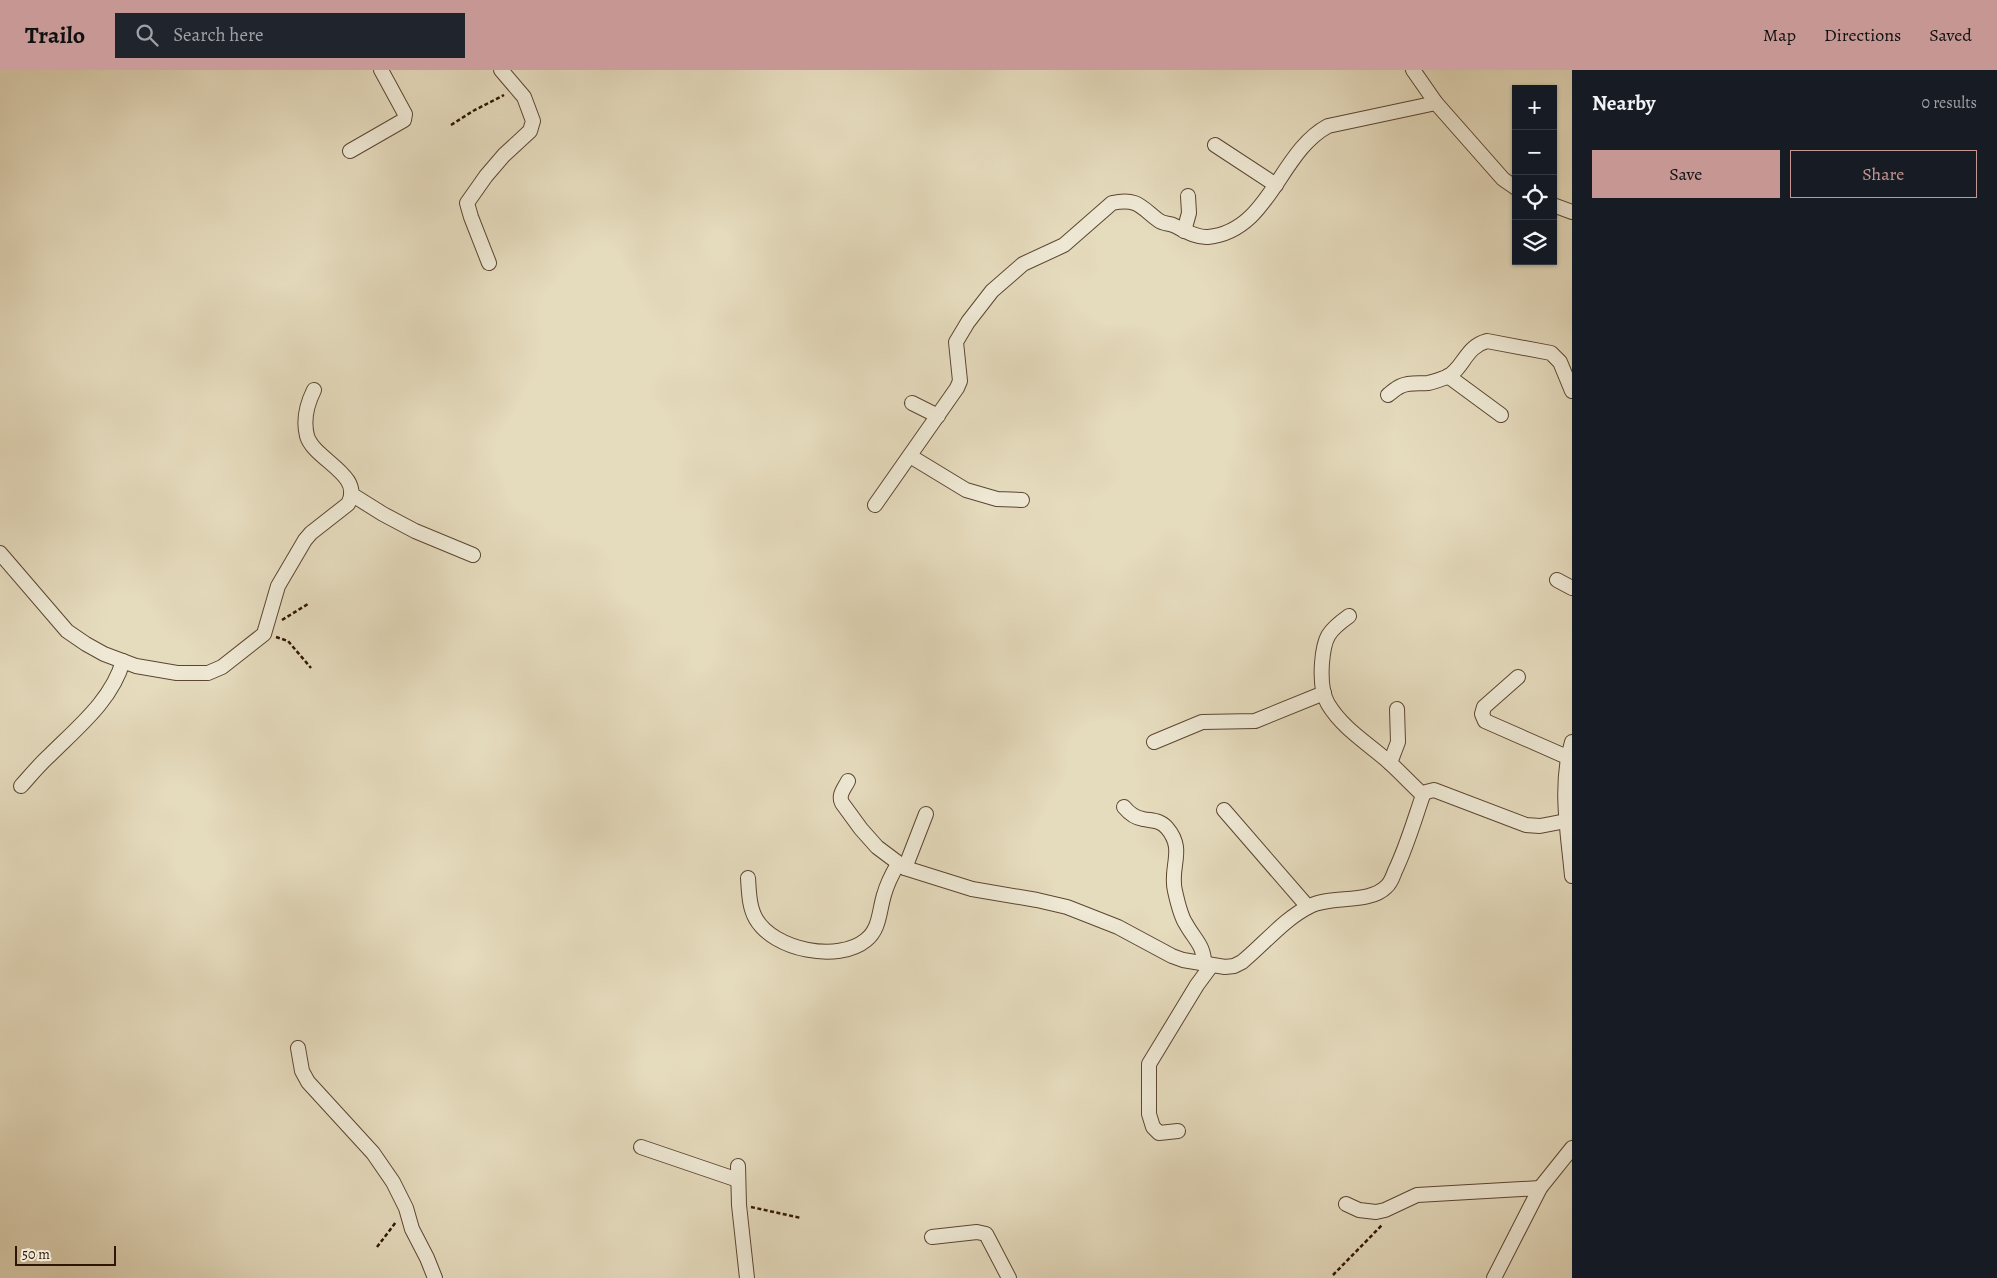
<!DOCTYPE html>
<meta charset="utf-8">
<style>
body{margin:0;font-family:Alegreya,serif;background:#20242c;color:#f1f3f6}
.controls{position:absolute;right:15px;top:15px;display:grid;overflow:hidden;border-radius:0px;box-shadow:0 1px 4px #0004}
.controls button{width:45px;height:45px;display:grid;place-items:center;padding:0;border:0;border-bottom:1px solid #363941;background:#171b24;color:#f1f3f6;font:25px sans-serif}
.scale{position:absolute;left:15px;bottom:12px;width:101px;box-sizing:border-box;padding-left:5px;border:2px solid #2f1504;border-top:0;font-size:14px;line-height:18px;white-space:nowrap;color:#2f1504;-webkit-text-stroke:4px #eee8d4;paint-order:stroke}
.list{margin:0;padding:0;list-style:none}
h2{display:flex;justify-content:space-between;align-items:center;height:65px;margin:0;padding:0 20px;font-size:21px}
h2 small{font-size:16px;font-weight:400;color:#9ea1a6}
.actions{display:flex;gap:10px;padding:15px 20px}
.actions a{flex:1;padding:11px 0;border:1px solid #c59692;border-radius:0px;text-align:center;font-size:18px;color:#c59692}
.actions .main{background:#c59692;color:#111}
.icon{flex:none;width:28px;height:28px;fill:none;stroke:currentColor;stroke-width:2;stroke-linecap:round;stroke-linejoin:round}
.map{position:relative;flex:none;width:1572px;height:1208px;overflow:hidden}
header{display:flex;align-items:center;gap:30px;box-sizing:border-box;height:70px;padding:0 25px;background:#c59692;color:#111}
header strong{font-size:24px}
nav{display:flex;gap:28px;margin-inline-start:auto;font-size:18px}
.search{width:350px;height:45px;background:#20242c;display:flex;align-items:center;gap:12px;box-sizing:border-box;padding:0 18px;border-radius:0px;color:#9ea1a6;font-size:19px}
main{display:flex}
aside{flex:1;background:#171b24}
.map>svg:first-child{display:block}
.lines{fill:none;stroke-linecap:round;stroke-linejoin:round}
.minor-casing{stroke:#5c4632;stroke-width:16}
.path{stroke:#2f1504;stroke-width:2.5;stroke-dasharray:4 2.5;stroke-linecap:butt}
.minor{stroke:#eee8d4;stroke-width:14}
</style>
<header>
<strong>Trailo</strong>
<div class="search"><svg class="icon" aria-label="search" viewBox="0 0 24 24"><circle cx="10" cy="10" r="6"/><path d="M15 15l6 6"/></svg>Search here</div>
<nav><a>Map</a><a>Directions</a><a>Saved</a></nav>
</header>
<main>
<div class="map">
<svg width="1572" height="1208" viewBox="0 0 1572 1208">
<rect width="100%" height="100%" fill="#e5dbbd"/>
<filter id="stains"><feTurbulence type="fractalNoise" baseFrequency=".004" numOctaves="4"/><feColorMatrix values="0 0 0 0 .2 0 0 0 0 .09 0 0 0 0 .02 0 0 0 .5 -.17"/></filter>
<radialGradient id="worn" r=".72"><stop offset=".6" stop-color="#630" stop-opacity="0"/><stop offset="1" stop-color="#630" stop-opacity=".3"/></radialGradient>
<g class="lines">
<defs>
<g id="minor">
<polyline points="1413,0 1436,33 1503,109 1516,118"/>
<polyline points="1215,75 1276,115"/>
<polyline points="350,81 404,50 405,44 381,0"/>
<polyline points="1553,135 1572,142"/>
<polyline points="1184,161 1189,143 1188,126"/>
<polyline points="489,193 471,147 467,133 486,106 504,85 530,61 533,51 524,27 501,0"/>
<polyline points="1448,306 1501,345"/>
<path d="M1388,325C1392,322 1396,318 1401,316C1410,312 1419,314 1428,313C1434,312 1441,309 1447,307C1464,298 1465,277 1487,271L1551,283L1560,292L1572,321"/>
<polyline points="912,333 938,346"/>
<polyline points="910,386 966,420 997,429 1022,430"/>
<polyline points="351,424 383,444 415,461 473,485"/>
<path d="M875,435L957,318L960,311L956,272L968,252L992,221L1023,194L1064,175L1112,133C1137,128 1140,136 1158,150C1163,154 1168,153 1173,155C1184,160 1196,168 1208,167C1270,161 1279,82 1328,56L1436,33"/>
<path d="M0,483L67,561L86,574L104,584L136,596L177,603H208L222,597L264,564L278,516L305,470L311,463L348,434C365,405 314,390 307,366C303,350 307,334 314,320"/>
<polyline points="1557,510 1572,518"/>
<path d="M1349,546C1328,561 1324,567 1322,593C1321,607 1321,622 1328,634C1343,659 1369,674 1390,693C1401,703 1412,715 1423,725"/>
<polyline points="1518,607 1484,637 1482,644 1485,651 1567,687"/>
<polyline points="1154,672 1202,652 1255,651 1324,623"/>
<path d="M1572,672C1559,715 1568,762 1572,806"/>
<polyline points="1390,693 1398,672 1397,639"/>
<path d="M848,711C844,719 838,725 842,733L861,759L877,777L905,798L972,819L1037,830L1067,837L1118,857L1172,886L1183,890L1225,897L1234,896L1242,892C1264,874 1284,849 1310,836C1332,825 1369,834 1386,817C1391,813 1393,806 1395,801C1407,776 1414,751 1423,725L1426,722L1434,720L1526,755L1540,756L1566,751"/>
<path d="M21,716C30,706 39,695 50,685C78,657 112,630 123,591"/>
<path d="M1124,737C1129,743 1135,748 1143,749C1153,751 1160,750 1167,758C1186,780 1169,797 1175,821C1177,830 1181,847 1186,854C1194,869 1205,876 1204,895"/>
<polyline points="1224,740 1308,837"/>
<polyline points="905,798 926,744"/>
<path d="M748,808C749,822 749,837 756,849C774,880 838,893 866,870C880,859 879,841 884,825C887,814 892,804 898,794"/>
<polyline points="298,978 302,1001 308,1012 373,1083 393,1112 406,1138 412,1159 427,1188 435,1208"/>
<polyline points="1178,1061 1159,1063 1153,1057 1149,1044 1149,994 1197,915 1211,896"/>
<polyline points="641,1077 738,1110"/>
<polyline points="738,1096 739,1135 747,1208"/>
<polyline points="1346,1134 1359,1140 1376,1142 1385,1140 1417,1125 1540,1118"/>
<polyline points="932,1167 977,1162 986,1164 1009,1208"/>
<polyline points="1494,1208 1540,1118 1572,1078"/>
</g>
</defs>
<use href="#minor" class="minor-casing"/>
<g class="path">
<polyline points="451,55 473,41 504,25"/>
<polyline points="282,550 308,534"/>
<polyline points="276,567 288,571 311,598"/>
<polyline points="751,1137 801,1148"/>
<polyline points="377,1177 396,1152"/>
<polyline points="1333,1205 1383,1154"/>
</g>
<use href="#minor" class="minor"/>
</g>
<rect width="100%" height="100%" filter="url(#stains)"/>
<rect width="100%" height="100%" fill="url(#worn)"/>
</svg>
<div class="controls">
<button>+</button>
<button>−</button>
<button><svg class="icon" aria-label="locate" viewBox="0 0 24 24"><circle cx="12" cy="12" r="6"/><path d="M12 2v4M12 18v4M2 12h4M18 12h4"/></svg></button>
<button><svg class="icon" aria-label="layers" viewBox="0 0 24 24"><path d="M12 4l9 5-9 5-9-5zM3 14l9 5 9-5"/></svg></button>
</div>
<div class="scale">50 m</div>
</div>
<aside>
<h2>Nearby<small>0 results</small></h2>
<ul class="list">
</ul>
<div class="actions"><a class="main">Save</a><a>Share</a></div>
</aside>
</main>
